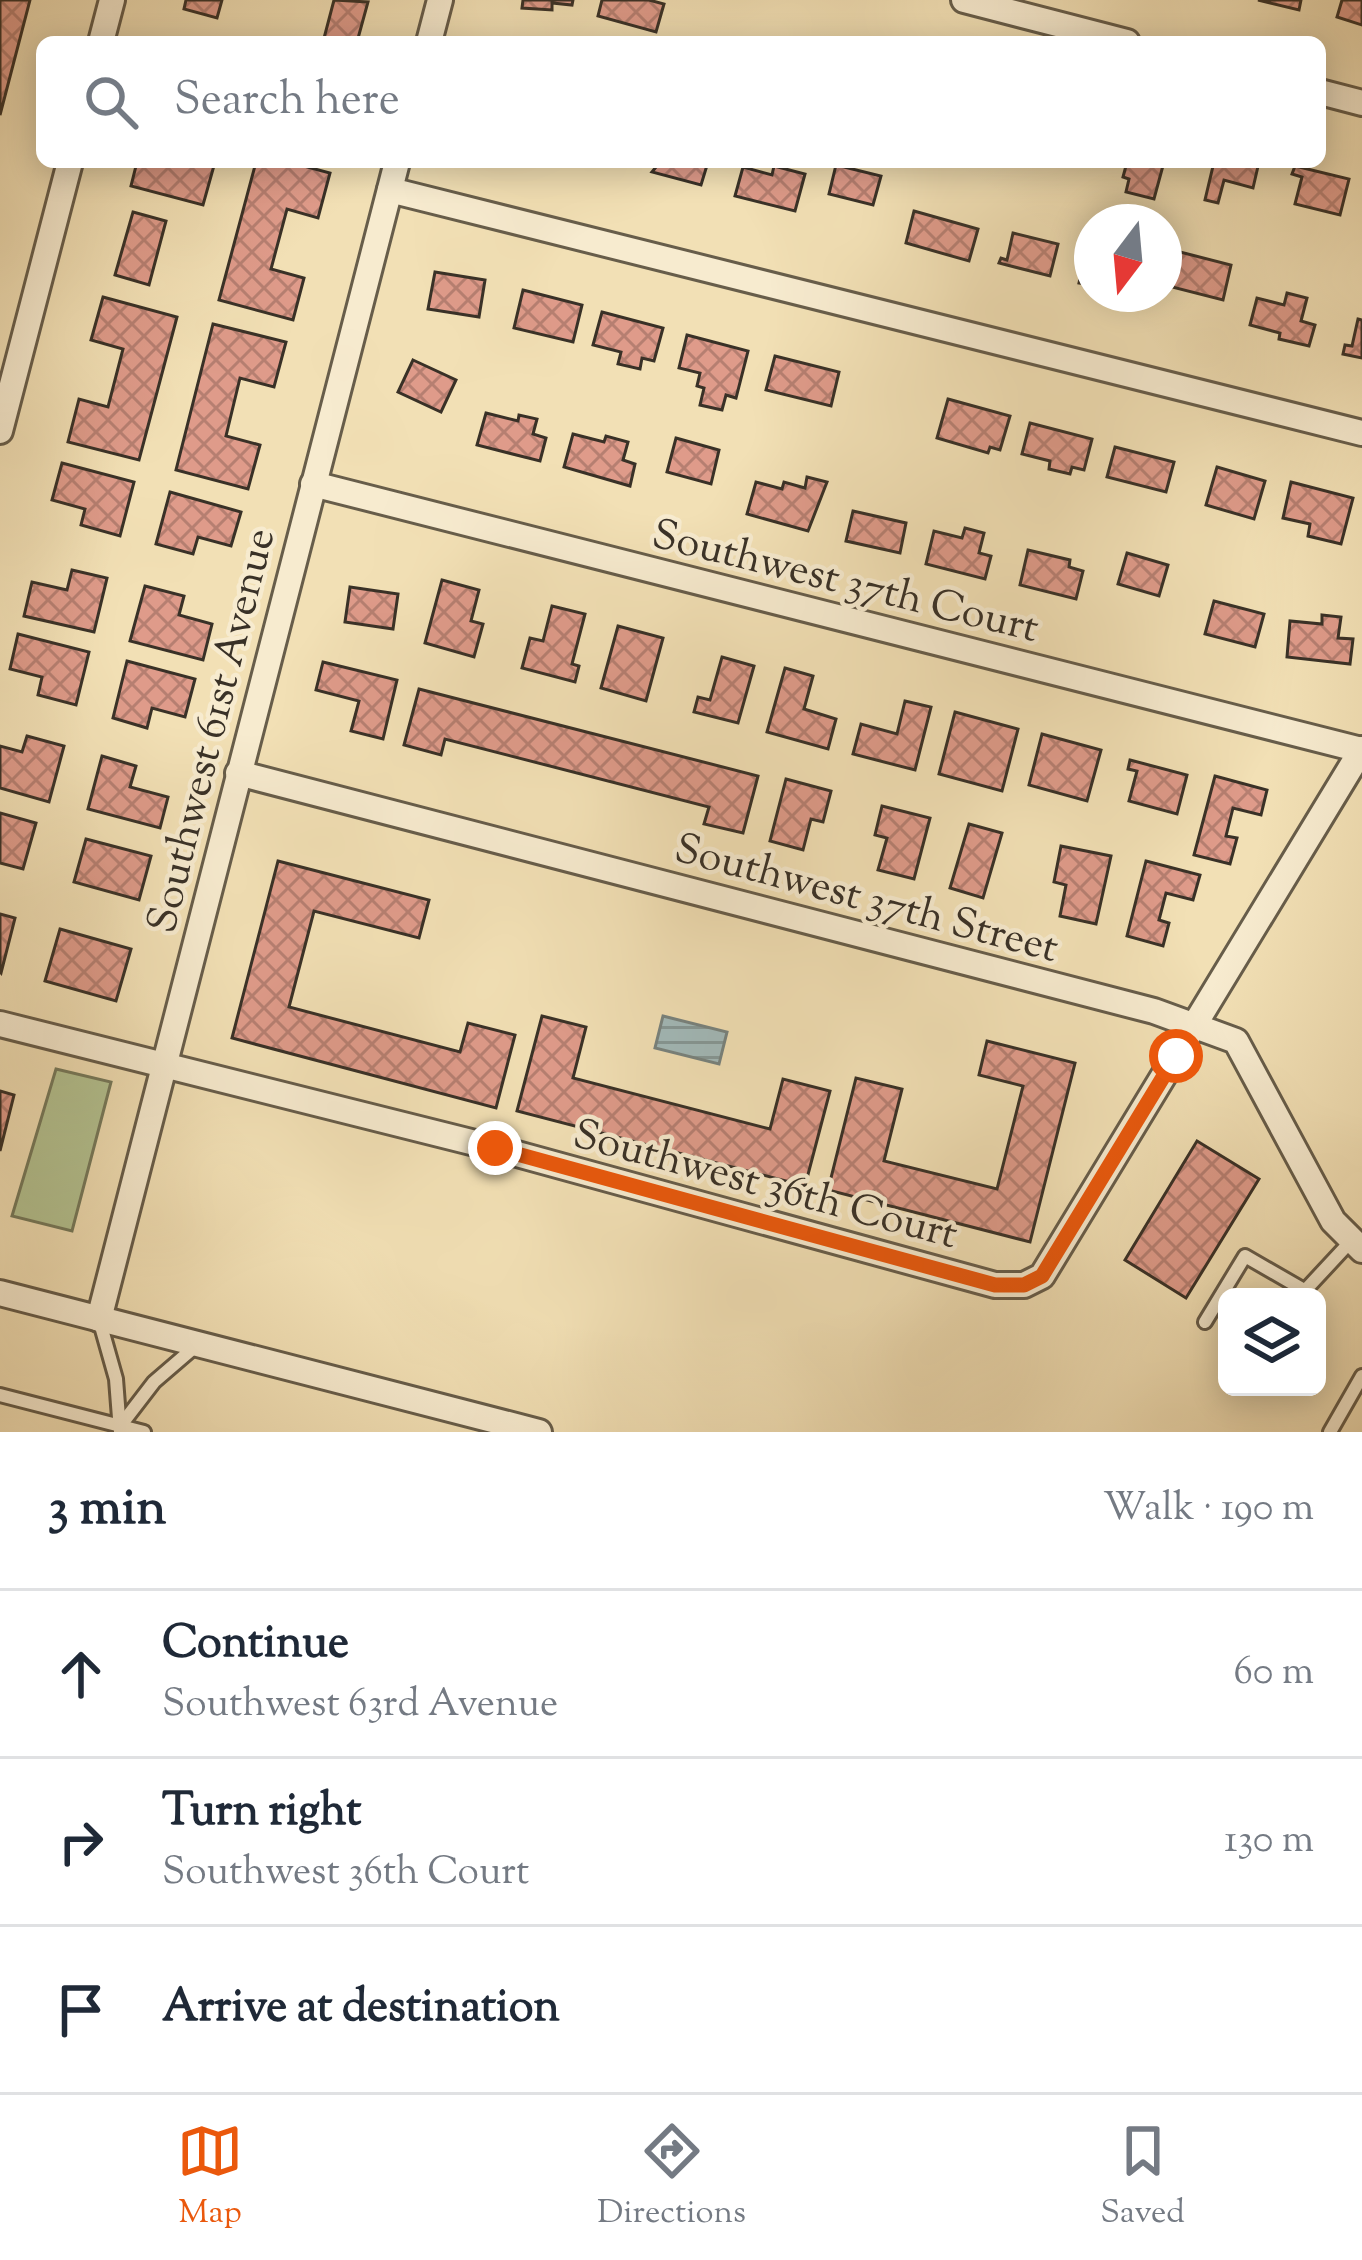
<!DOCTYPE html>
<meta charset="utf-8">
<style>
body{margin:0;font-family:"Sorts Mill Goudy",serif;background:#f2f2f3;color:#1f2937}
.controls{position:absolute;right:36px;bottom:36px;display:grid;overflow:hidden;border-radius:18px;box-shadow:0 6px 30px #0003}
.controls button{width:108px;height:108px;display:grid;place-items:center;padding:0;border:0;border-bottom:3px solid #e0e1e3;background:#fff;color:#1f2937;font:60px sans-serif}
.compass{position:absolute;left:1074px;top:204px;width:108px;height:108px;border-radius:50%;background:#fff;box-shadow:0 6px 30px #0003;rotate:196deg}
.stop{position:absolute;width:36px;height:36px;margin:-27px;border:9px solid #ea580c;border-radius:50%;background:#fff}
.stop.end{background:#ea580c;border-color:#fff;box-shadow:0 3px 12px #0008}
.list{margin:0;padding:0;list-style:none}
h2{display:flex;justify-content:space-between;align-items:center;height:156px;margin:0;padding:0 48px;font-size:51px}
h2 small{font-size:39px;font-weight:400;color:#747a83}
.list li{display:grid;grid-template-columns:78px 1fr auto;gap:36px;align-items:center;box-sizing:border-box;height:168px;padding:0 48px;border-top:3px solid #e0e1e3}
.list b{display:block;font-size:45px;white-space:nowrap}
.list p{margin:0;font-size:39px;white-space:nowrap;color:#747a83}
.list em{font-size:39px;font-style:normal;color:#747a83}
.icon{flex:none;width:66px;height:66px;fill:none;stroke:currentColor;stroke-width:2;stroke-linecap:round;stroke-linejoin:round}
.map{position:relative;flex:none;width:1362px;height:1432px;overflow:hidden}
.search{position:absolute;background:#fff;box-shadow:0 6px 30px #0003;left:36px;right:36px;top:36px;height:132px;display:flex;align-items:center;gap:30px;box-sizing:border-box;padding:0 42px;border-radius:18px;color:#747a83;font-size:45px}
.sheet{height:660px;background:#fff}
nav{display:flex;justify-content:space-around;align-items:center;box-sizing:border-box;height:168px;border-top:3px solid #e0e1e3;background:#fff;font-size:33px;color:#747a83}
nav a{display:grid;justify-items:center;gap:6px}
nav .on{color:#ea580c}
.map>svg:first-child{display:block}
.green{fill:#b4c392;stroke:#767a5c;stroke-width:3}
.water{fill:url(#water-rules);stroke:#78837f;stroke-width:3}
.building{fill:url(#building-cross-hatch);stroke:#393127;stroke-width:3}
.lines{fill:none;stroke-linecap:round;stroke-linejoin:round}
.service-casing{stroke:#675d4a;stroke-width:18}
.minor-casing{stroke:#675d4a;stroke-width:30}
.service{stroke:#f7ebcf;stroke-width:12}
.minor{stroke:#f7ebcf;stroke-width:24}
.route{stroke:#ea580c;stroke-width:15}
.labels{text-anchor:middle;stroke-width:9;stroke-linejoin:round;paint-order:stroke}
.street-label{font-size:42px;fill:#393127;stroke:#f7ebcf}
</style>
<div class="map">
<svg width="1362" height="1432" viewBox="0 0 1362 1432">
<defs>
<pattern id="water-rules" width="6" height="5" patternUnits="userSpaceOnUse" patternTransform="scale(3)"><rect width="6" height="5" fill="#a2baba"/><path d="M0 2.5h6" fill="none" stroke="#859897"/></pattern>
<pattern id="building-cross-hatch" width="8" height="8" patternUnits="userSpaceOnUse" patternTransform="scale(3)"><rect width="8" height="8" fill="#df9b8a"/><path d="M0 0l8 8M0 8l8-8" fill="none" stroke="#b67f71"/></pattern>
</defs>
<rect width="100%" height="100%" fill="#f2e0b5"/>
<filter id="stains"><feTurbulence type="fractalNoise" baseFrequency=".00167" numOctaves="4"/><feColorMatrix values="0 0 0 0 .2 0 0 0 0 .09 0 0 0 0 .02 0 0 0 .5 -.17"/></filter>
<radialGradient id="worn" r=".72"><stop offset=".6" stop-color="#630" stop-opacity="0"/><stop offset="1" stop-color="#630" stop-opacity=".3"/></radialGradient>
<polygon class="green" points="56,1069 111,1082 72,1231 12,1216"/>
<polygon class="water" points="663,1016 727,1032 719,1064 655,1048"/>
<g class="building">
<polygon points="0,0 30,0 0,115"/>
<polygon points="186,0 222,0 217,18 184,9"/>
<polygon points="334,0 368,2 357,42 323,42"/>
<polygon points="523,0 573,0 572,5 552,3 552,10 522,8"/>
<polygon points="602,0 649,0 664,4 656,32 598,16"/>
<polygon points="1258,0 1301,0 1299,10"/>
<polygon points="1342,0 1362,0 1362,25 1337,17"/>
<polygon points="137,162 215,162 203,205 131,186"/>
<polygon points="256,162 289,162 330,173 318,218 287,209 271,269 304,278 293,320 219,300"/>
<polygon points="660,162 708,162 701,185 652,172"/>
<polygon points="1127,162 1164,162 1154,199 1126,192 1129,179 1123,177"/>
<polygon points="1214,162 1259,162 1253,188 1224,180 1218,203 1205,200"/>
<polygon points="836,165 881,176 873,205 829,194"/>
<polygon points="774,166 805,174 795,211 735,196 743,167 772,175"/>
<polygon points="1295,166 1349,179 1340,215 1295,204 1302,177 1292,174"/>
<polygon points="914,211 978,229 969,261 906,243"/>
<polygon points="133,212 166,221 149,285 115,275"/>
<polygon points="1013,233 1058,244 1050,276 999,263 1001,258 1007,260"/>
<polygon points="1180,252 1231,265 1223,300 1172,287"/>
<polygon points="1086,253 1092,254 1092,285 1079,283"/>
<polygon points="435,272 485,280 479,317 428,309"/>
<polygon points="523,290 582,305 573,342 514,328"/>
<polygon points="1287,293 1307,298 1301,321 1315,325 1309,346 1279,339 1280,333 1250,325 1257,298 1284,305"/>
<polygon points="103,297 177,317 139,460 68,442 79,399 108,407 123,349 91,340"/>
<polygon points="602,312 663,328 654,361 642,358 640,369 618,364 621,352 593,345"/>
<polygon points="1358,319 1362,320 1362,358 1343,354 1345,345 1352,346"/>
<polygon points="213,324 286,342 274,387 240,378 226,436 260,445 248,489 176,470"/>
<polygon points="687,335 748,351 736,398 726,395 722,410 700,405 704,388 697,386 700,373 679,368"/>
<polygon points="775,356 839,372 831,406 766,390"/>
<polygon points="413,360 456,380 441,412 398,392"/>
<polygon points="948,399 1010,416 1000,450 990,447 988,453 937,438"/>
<polygon points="486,413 518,421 519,415 537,419 533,434 546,438 540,461 477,445"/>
<polygon points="1030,423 1092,439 1084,470 1072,467 1070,474 1049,469 1050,461 1022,454"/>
<polygon points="573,434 604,442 606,436 628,442 623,460 635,464 630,486 564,467"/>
<polygon points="676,438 719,450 711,484 667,472"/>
<polygon points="1115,447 1174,462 1166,492 1107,477"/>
<polygon points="62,463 134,482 120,536 81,525 85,509 52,500"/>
<polygon points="1217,467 1265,481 1254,519 1206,505"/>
<polygon points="807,477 827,482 808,531 747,514 756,482 782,489 784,482 805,488"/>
<polygon points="1291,482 1353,498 1341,544 1308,536 1310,524 1283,518"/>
<polygon points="170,492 241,512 231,546 198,537 193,554 156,544"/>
<polygon points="853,511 906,523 900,553 846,541"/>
<polygon points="965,528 984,533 979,553 991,556 985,579 926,564 934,531 962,538"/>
<polygon points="1028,550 1070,560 1069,567 1083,571 1076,599 1020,585"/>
<polygon points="1127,553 1168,565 1159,596 1118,584"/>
<polygon points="72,570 107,578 94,632 24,616 32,582 67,590"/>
<polygon points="442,580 479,590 471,621 483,624 474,657 425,643"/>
<polygon points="145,586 184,596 179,615 212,624 203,660 130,641"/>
<polygon points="350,587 398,594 393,629 345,622"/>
<polygon points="1214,601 1264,614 1255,647 1205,634"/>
<polygon points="552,606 585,614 572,664 579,666 575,682 522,668 530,638 543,641"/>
<polygon points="1322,615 1341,617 1338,638 1353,639 1350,664 1287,657 1290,621 1322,624"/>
<polygon points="618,626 663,638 646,701 601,688"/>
<polygon points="18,634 89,652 76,705 38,695 42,677 10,669"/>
<polygon points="722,657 754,666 738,723 694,712 698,697 710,700"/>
<polygon points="127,661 195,679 185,717 152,708 147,728 113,718"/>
<polygon points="323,662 397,680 383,739 351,731 359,701 316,690"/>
<polygon points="785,668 813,676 804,709 836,719 828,749 767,732"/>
<polygon points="419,689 758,776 743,833 704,824 709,807 445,739 441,755 404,745"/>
<polygon points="905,701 931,707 915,770 853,754 861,724 897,734"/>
<polygon points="955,712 1018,729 1002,791 939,774"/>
<polygon points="1042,734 1101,750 1087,801 1029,785"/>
<polygon points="27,736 64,746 49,802 0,788 0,746 22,752"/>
<polygon points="102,756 136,766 130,787 168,797 160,828 88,809"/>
<polygon points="1130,760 1187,775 1177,814 1129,801 1137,771 1128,769"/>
<polygon points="1215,776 1267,790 1261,815 1233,808 1226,836 1237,838 1230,864 1194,855"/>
<polygon points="786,779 831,791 823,822 811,819 803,850 770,841"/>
<polygon points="882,806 930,818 914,879 878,870 887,838 875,835"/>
<polygon points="0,813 36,823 23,869 0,863"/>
<polygon points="969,824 1002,833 983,898 950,888"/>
<polygon points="86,839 151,856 139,900 74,882"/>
<polygon points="1061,846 1111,856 1096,924 1060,916 1066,885 1054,882"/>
<polygon points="278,861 429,900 419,938 314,911 289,1007 460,1052 468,1023 515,1035 496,1108 232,1038"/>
<polygon points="1146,861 1200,875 1193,900 1166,893 1159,920 1169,923 1163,946 1127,936"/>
<polygon points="0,914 15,918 1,973 0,972"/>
<polygon points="60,929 131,949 116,1001 45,981"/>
<polygon points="542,1016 586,1027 573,1078 770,1129 783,1079 830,1091 805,1186 517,1111"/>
<polygon points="987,1041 1075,1063 1030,1242 828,1190 856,1078 902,1089 884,1161 997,1189 1023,1086 979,1075"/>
<polygon points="0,1091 14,1095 0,1151"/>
<polygon points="1197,1141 1259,1179 1186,1298 1125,1260"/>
</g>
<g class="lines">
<defs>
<g id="service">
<polyline points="1299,1297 1351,1241"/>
<polyline points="99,1319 116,1379 120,1431"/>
<polyline points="1205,1322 1245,1256 1304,1290"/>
<polyline points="0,1395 144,1432"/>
<polyline points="121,1425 154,1382 197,1345"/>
<polyline points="1330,1432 1362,1376"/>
</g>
<g id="minor">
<polyline points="964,0 1127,42"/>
<polyline points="101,42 112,0"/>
<polyline points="429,42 440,0"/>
<polyline points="1320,92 1362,103"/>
<polyline points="390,190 1362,433"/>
<polyline points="0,431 70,162"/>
<polyline points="313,484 1361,750"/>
<polyline points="238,773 1154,1011 1236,1041 1333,1221 1362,1250"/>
<polyline points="0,1024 495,1148 995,1285 1024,1285 1042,1276 1362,749"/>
<polyline points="0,1293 539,1432"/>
<polyline points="99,1319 397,162"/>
</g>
</defs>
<use href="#service" class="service-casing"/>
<use href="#minor" class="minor-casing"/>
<use href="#service" class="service"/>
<use href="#minor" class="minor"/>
</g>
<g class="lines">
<polyline class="route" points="495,1148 995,1285 1024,1285 1042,1276 1176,1056"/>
</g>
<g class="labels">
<g class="street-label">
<text transform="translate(846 579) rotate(14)" y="15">Southwest 37th Court</text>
<text transform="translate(209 730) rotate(-76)" y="15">Southwest 61st Avenue</text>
<text transform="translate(867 896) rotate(15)" y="15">Southwest 37th Street</text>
<text transform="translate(766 1182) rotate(15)" y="15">Southwest 36th Court</text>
</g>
</g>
<rect width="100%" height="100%" filter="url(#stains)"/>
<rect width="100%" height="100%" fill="url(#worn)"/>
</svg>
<div class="controls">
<button><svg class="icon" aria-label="layers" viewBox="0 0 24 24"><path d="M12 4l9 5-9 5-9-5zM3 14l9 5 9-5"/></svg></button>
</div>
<svg class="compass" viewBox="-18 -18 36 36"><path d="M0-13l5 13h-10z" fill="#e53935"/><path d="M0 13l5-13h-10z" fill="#747a83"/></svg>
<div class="stop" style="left:1176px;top:1056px"></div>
<div class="stop end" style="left:495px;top:1148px"></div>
<div class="search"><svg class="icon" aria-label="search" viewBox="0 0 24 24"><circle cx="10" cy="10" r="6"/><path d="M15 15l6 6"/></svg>Search here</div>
</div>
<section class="sheet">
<h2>3 min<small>Walk · 190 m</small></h2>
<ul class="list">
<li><svg class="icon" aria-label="ahead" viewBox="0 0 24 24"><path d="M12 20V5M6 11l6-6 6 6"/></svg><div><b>Continue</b><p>Southwest 63rd Avenue</p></div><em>60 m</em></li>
<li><svg class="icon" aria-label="right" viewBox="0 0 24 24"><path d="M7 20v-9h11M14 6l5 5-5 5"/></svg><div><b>Turn right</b><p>Southwest 36th Court</p></div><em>130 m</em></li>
<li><svg class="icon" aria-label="arrive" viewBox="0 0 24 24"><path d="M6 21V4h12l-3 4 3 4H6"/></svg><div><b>Arrive at destination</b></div></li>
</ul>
</section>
<nav>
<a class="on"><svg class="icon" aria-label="map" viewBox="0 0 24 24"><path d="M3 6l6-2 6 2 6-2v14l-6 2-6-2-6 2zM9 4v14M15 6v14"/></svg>Map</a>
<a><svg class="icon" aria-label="directions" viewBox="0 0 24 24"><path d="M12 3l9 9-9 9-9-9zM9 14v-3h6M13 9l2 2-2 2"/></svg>Directions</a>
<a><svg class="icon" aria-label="saved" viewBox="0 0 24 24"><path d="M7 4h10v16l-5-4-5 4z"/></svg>Saved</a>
</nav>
